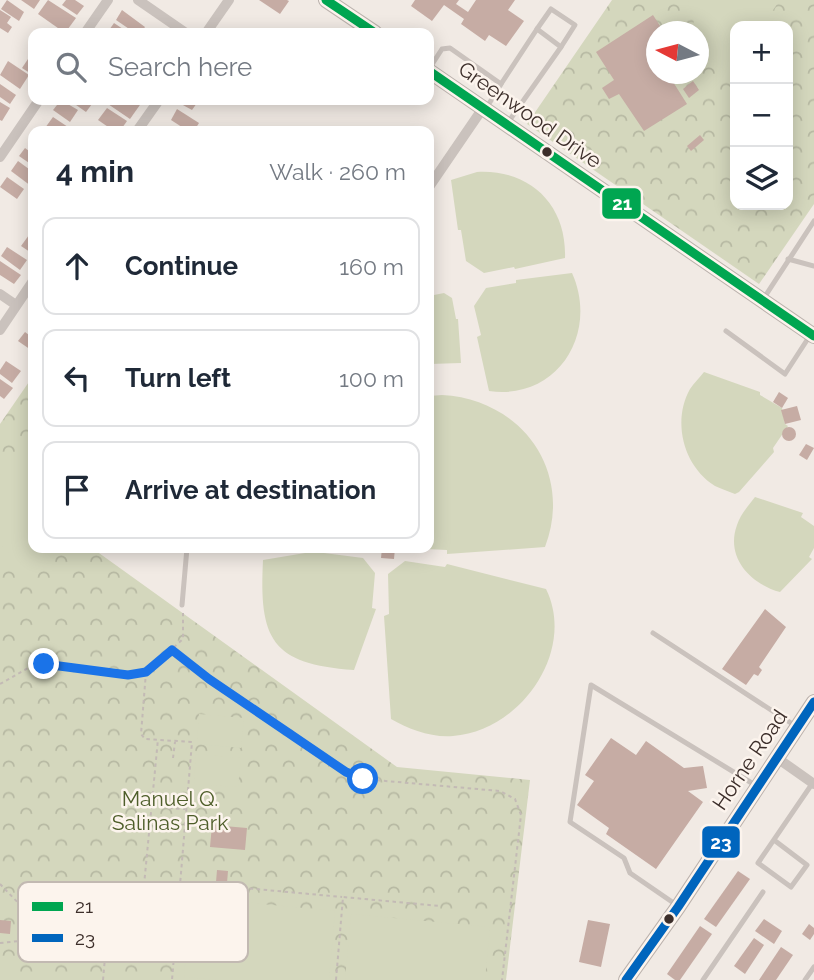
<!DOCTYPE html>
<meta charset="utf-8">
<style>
body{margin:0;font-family:Raleway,sans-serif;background:#f2f2f3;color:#1f2937}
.controls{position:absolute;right:21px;top:21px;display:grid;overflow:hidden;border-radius:14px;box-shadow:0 4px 18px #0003}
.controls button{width:63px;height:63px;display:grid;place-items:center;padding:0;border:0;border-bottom:2px solid #e0e1e3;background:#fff;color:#1f2937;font:35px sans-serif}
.compass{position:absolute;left:646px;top:21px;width:63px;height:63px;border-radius:50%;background:#fff;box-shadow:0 4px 18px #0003;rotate:276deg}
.stop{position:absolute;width:21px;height:21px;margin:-16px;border:5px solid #1a73e8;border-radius:50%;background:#fff}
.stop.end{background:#1a73e8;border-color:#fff;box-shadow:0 2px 7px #0008}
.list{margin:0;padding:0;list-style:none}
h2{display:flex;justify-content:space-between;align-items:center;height:91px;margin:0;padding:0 28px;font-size:30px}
h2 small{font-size:23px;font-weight:400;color:#747a83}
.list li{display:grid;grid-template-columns:46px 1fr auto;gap:21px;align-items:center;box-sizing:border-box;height:98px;margin:0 14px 14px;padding:0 14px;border:2px solid #e0e1e3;border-radius:14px}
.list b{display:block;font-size:26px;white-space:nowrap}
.list em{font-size:23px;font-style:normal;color:#747a83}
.icon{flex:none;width:38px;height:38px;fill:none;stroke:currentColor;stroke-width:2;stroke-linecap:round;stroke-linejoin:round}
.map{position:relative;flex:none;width:814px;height:980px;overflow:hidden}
.search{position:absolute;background:#fff;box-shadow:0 4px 18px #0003;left:28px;top:28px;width:406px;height:77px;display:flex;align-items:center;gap:18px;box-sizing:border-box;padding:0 24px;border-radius:14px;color:#747a83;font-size:26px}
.panel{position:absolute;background:#fff;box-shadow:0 4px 18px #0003;left:28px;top:126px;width:406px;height:427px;border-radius:14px}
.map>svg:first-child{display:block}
.park{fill:url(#park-crowns);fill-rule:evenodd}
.pitch{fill:#d4d7bd}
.building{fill:#c6aca4}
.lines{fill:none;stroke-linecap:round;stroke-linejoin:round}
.path{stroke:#c3bab5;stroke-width:2;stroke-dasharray:3.5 3.5;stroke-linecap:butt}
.lane{stroke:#cac2bd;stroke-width:5}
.street{stroke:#cac2bd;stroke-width:10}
.secondary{stroke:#bbb2ad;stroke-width:16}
.bus-1-casing{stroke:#fcf4ed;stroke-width:14}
.bus-2-casing{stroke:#fcf4ed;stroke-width:14}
.bus-1{stroke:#00a651;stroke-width:9}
.bus-2{stroke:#0065bd;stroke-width:9}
.route{stroke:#1a73e8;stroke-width:9}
.bus-dot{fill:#3c2e2a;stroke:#fcf4ed;stroke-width:2.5}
.labels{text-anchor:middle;stroke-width:5;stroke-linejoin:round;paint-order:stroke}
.street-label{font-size:21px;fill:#3c2e2a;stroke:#fcf4ed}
.park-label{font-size:21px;fill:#4e5e2a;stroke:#fcf4ed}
.key{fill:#fcf4ed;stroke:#c2b9b2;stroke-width:2}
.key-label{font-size:19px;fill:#3c2e2a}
.line-badge{stroke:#fcf4ed;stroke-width:2.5}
.badge-label{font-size:19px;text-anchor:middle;font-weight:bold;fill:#fff}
</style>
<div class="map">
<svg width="814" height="980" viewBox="0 0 814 980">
<defs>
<pattern id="park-crowns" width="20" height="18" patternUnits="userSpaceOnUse" patternTransform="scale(1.75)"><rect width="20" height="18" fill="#d4d7bd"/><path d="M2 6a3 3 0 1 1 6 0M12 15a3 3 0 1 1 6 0" fill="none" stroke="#b7b9a3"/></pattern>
</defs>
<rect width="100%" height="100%" fill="#f1eae4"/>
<g class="park">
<path d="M612,0H814V204L759,284L527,124ZM735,26H788V205H735ZM656,32H698V74H656Z"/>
<polygon points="33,376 33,548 92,548 397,767 530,780 506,980 0,980 0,424"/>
</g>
<g class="pitch">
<path d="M688,0H780L762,26H735V65L729,74C717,62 699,50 698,32L696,31Z"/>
<path d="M477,172C530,169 567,205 565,258L515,269L514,267L484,273L466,261L461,230H458L451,180Z"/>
<path d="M572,273C599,333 558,401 489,391L477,337L481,335L474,306L486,288L516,283V280Z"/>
<polygon points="444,293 452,298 456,319 458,319 461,363 430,364 429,296"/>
<path d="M704,372L760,392V395L782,408L785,424L788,426L773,448L774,452L739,492L735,494C728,491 721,489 715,486C683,466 672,421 690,389C694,383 700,377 704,372Z"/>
<path d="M442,395C521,399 574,471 545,547L447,554V550L406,548H429V396Z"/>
<polygon points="33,429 33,548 64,548 32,573 0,545 0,475"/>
<path d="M755,497L803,513L801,517L814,526V548L809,557L812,559L780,592C751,584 725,558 737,525C740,515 749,505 755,497Z"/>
<path d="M323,550L324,553L363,558L375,573L372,608L376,609L354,670C271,664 259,639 263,560Z"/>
<path d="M405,561L445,567L447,564L546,589C577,652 519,732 453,736C432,738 408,729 391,719L384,616L389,614L388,574Z"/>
<polygon points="199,714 244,718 241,748 197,744"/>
<polygon points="196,754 241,758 238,787 194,784"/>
<polygon points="191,897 335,911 329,980 216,980 184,977"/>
<polygon points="351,914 490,927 485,980 345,980"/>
</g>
<g class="building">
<polygon points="7,0 24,12 19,21 1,9"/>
<polygon points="21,0 40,0 34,9"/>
<polygon points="48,0 76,18 65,33 38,14"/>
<polygon points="66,0 75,0 84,6 77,15 62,5"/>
<polygon points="259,0 287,0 289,1 280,14"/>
<polygon points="415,0 459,0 456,4 468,12 476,0 515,0 508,10 524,21 506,46 489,35 485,41 461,24 464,19 444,5 432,21 411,6"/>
<polygon points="0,10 11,17 7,23 12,27 8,33 0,28"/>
<polygon points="122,10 145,27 141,33 135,33 116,20"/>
<polygon points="653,15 664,32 656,32 656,74 668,74 687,104 644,131 619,94 609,99 602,88 614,80 596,52"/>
<polygon points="114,23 129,33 107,33"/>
<polygon points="28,59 33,62 33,75 22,68"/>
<polygon points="8,61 29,75 20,89 0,75"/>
<polygon points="693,81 699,90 689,98 683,89"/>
<polygon points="0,84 16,95 10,104 0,97"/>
<polygon points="61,100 78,110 70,122 53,110"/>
<polygon points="69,100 95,100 86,112"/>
<polygon points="107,100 139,100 142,102 130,119 105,102"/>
<polygon points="184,100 192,100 197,103 192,110 181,104"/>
<polygon points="0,102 10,108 2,121 0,120"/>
<polygon points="107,108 127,121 120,131 114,131 98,120"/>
<polygon points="177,109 199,123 194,131 188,131 171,120"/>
<polygon points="53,117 68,127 66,131 50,131 45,128"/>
<polygon points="700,135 704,140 691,151 687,146"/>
<polygon points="25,148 33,154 32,165 19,156"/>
<polygon points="18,161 33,172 31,186 11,171"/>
<polygon points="7,177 24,189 17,199 0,187"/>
<polygon points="29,235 33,238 33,254 21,246"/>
<polygon points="7,247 27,260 20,270 1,256"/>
<polygon points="0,261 21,275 14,284 0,275"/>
<polygon points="25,332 33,338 31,350 18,341"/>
<polygon points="6,361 21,371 12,383 0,374 0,370"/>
<polygon points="0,379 13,388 4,399 0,396"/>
<polygon points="779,392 788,398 782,408 773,402"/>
<polygon points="797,406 801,420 785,424 781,410"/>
<circle cx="789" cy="434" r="7"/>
<polygon points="806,444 814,448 807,460 799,455"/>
<polygon points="382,548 395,548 394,559 381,558"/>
<polygon points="765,609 786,627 759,667 762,670 758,676 754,674 746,685 722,669"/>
<polygon points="611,738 636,755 646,741 684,768 703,766 707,788 688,791 703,802 656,869 606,834 609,828 577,805 594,781 585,775"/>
<polygon points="212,825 247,828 245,850 210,847"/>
<polygon points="217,870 228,871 227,883 216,882"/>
<polygon points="738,871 750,879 716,927 704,919"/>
<polygon points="764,919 782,931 774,944 755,931"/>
<polygon points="0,920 11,921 10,934 0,933"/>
<polygon points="588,920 610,924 601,967 579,962"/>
<polygon points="809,924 814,928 814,934 810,940 802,934"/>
<polygon points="700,926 712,934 680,980 675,980 667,974"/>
<polygon points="754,938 764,945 745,974 734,966"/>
<polygon points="781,947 793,955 776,980 759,980"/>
</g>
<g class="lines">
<g class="path">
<polyline points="172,650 209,679 346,772 363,779 500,791 515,799 521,815 502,980"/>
<polyline points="146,672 141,734 145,739 192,742 172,980"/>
<polyline points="0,684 30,667 44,664 128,675 146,672 183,639 183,613"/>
<polyline points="173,758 175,742"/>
<polyline points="169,808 185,809"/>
<polyline points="180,882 342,897"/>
<polyline points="0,884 49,935 79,943 138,948 158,739"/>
<polyline points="0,943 20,941 37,925"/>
<polyline points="103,980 106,946"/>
<polyline points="336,980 343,897 440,906"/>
</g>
<g class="lane">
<polyline points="537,29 551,9 575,25 561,47"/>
<polyline points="429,69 442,49 450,48 501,84 537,29 561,47 509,121"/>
<polyline points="487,107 501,84"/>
<polyline points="788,259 814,266"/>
<polyline points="764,298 814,221"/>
<polyline points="726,331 785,374 809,337"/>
<polyline points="182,605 187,548"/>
<polyline points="653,633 794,725"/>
<polyline points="774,840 807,865 791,887 758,863 812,784"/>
<polyline points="678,906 630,873 624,858 570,822 591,685 755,785"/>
<polyline points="703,980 763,892"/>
<polyline points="805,980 814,967"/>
</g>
<g class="street">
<polyline points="138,0 186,33"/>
<polyline points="85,33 108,0"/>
<polyline points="206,33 229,0"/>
<polyline points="137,131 159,100"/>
<polyline points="0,157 39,100"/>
<polyline points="429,187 483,108"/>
<polyline points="0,294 16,305"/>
<polyline points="0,330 33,281"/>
<polyline points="777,758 814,784"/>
</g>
<g class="secondary">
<polyline points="326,0 375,33"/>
<polyline points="429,71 814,336"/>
<polyline points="626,980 678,907 814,702"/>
</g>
<defs>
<g id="bus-1">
<polyline points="326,0 375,33"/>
<polyline points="429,71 814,336"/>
</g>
<polyline id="bus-2" points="626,980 678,907 814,702"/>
</defs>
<use href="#bus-1" class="bus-1-casing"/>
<use href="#bus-2" class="bus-2-casing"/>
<use href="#bus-1" class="bus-1"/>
<use href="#bus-2" class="bus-2"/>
</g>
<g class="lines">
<polyline class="route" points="44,664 128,675 146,672 172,650 209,679 346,772 363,779"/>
</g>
<g class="bus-dot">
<circle cx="547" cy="152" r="6"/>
<circle cx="669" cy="919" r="6"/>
</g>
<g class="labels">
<g class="street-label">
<text transform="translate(530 115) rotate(35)" y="7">Greenwood Drive</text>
<text transform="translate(750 760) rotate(-56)" y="7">Horne Road</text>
</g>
<g class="park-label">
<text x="170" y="806">Manuel Q.<tspan x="170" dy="24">Salinas Park</tspan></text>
</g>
</g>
<rect x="18" y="882" width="230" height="80" rx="10" class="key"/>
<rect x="32" y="902" width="31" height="9" fill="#00a651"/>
<rect x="32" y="934" width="31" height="8" fill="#0065bd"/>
<g class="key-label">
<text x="75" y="913">21</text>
<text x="75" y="945">23</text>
</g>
<g class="line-badge">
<rect x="601" y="187" width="41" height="33" rx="7" fill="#00a651"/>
<rect x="701" y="825" width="40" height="34" rx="7" fill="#0065bd"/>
</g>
<g class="badge-label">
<text x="622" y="210">21</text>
<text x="721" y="849">23</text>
</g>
</svg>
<div class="controls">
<button>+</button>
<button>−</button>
<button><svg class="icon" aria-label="layers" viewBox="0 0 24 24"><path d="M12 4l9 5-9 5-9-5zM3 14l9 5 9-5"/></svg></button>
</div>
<svg class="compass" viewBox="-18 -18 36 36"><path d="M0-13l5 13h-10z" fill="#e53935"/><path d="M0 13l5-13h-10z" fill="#747a83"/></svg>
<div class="stop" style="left:363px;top:779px"></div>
<div class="stop end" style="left:44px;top:664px"></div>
<div class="search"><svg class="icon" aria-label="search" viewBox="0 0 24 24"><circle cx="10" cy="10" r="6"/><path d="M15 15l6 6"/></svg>Search here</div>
<section class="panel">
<h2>4 min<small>Walk · 260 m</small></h2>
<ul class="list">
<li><svg class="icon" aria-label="ahead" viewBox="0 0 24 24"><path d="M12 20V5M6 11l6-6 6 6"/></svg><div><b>Continue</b></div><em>160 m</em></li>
<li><svg class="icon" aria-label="left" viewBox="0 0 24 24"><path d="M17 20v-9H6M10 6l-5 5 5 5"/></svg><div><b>Turn left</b></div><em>100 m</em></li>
<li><svg class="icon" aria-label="arrive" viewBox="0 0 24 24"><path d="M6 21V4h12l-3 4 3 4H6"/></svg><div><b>Arrive at destination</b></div></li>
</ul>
</section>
</div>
